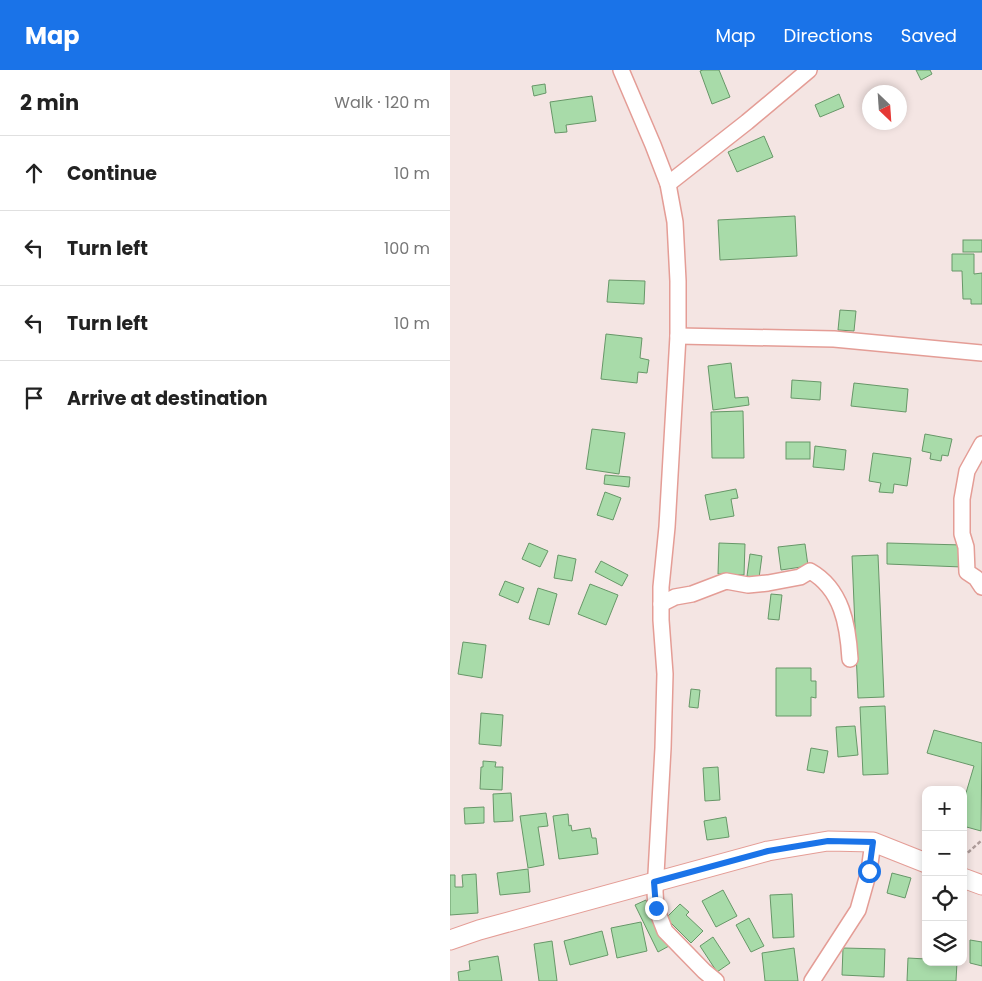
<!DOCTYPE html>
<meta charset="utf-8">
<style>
body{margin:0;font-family:Poppins,sans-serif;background:#f6f6f6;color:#222}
.controls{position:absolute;right:15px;bottom:15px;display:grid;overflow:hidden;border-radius:10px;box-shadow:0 2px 8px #0003}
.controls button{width:45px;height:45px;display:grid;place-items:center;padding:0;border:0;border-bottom:1px solid #e0e0e0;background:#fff;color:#222;font:25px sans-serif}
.compass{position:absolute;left:412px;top:15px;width:45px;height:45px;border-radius:50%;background:#fff;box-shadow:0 2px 8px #0003;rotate:155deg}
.stop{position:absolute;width:15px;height:15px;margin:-11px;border:4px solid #1a73e8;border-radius:50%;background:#fff}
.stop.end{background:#1a73e8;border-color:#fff;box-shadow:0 1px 5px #0008}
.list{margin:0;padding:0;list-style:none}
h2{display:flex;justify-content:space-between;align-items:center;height:65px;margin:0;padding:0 20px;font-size:21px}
h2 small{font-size:16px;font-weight:400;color:#767676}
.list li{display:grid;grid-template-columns:32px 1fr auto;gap:15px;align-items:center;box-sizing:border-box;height:75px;padding:0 20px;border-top:1px solid #e0e0e0}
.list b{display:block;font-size:19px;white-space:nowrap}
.list em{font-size:16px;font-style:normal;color:#767676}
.icon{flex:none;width:28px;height:28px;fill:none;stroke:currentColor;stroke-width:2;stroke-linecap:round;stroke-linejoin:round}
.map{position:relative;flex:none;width:532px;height:911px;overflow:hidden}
header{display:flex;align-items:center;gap:30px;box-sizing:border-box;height:70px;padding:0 25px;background:#1a73e8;color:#fff}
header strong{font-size:24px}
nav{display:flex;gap:28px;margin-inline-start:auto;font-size:18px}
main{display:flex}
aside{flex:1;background:#fff}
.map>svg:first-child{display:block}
.building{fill:#a8dba9;stroke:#679768}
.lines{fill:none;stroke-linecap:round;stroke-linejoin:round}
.minor-casing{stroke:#e49d96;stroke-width:18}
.tertiary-casing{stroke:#e49d96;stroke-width:21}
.path{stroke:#ad9b99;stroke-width:2.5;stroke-dasharray:4 2.5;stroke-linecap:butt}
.minor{stroke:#fff;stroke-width:15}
.tertiary{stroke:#fff;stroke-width:19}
.route{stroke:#1a73e8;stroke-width:6}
</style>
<header>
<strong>Map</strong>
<nav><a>Map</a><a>Directions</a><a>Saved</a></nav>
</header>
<main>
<aside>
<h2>2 min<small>Walk · 120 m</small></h2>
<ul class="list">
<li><svg class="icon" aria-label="ahead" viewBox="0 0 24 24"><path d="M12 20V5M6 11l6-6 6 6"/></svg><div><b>Continue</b></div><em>10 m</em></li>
<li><svg class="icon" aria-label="left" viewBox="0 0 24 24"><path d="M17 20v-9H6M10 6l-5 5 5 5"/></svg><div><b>Turn left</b></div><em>100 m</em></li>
<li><svg class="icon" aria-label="left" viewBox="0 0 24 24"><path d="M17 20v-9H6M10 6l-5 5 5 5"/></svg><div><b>Turn left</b></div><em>10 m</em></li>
<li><svg class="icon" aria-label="arrive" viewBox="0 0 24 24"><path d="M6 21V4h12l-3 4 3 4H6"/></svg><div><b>Arrive at destination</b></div></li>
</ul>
</aside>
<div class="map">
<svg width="532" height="911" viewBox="0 0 532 911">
<rect width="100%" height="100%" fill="#f4e5e3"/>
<g class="building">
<polygon points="253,0 269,0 280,27 262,34 250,1"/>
<polygon points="466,0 480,0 482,4 471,10"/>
<polygon points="95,14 96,23 84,26 82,16"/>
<polygon points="389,24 394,37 370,47 365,35"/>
<polygon points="142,26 146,51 116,55 117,62 105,63 100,32"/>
<polygon points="314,66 323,87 287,102 278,82"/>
<polygon points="345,146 347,186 270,190 268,150"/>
<rect x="513" y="170" width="19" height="12"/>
<polygon points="502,184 524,184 524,204 532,203 532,234 521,234 521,229 513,229 512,201 502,201"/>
<polygon points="159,210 195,211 194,234 157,232"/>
<polygon points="390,240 406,241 404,261 388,260"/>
<polygon points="156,264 192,268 190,288 199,290 197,303 188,302 187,313 151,309"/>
<polygon points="281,293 285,328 298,327 299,335 263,340 258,296"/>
<polygon points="342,310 371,312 370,330 341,328"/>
<polygon points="404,313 458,319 456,342 401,336"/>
<polygon points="293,341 294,388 262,388 261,342"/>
<polygon points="142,359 175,363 169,404 136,399"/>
<polygon points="475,364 502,369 498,386 492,385 491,391 480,389 481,383 472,381"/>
<rect x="336" y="372" width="24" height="17"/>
<polygon points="365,376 396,380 394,400 363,397"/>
<polygon points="423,383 461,388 457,416 444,414 443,423 429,422 431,413 419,411"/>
<polygon points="155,405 180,407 179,417 154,414"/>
<polygon points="286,419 288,428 281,429 284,446 260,450 255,425"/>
<polygon points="155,422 171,428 163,450 147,445"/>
<polygon points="79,473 98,481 90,497 72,489"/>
<polygon points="269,473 295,474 294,505 268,504"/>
<polygon points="437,473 513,475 512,497 437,494"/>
<polygon points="355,474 358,496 331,500 328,477"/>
<polygon points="300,484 312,486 309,508 297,506"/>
<polygon points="108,485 126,489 122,511 104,508"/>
<polygon points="428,485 434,627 408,628 402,486"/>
<polygon points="151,491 178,505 172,516 145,502"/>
<polygon points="55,511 74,518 68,533 49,525"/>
<polygon points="140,514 168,525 156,555 128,544"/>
<polygon points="88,518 107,524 99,555 79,549"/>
<polygon points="321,524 332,525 329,550 318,549"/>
<polygon points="13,572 36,575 32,608 8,604"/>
<polygon points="326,598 361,598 361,611 366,611 366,628 361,627 361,646 326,646"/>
<polygon points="241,619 250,620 248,638 239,637"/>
<polygon points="435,636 438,704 413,705 410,637"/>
<polygon points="31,643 53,645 51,676 29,674"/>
<polygon points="405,656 408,685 388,687 386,657"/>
<polygon points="484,660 532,673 531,761 513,756 513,733 524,696 477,683"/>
<polygon points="361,678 378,681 374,703 357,700"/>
<polygon points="33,691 46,692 45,697 53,697 52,720 30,719 31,697 33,697"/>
<polygon points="268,697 270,730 255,731 253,698"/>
<polygon points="61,723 63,751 44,752 43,724"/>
<polygon points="34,737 34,753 15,754 14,738"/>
<polygon points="96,743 98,756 88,757 94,795 78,798 70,746"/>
<polygon points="118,744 119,756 121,755 122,761 140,758 142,768 146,768 148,784 109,789 103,746"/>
<polygon points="276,747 279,767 257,770 254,751"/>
<polygon points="78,799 80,822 50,825 47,803"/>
<polygon points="442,803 461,808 455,828 437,823"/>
<polygon points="26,804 28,843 0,845 0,805 5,805 5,817 13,817 12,805"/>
<polygon points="273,820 287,846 266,857 252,831"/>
<polygon points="342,824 344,867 323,868 320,825"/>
<polygon points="196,830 219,876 208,882 185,835"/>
<polygon points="230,834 239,842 236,845 253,861 241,873 216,848"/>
<polygon points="299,848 314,876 301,882 286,855"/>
<polygon points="191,852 197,881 167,888 161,858"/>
<polygon points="152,861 158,885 120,895 114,871"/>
<polygon points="263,867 280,893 267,902 250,876"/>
<polygon points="520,870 532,872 532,896 520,893"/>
<polygon points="102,871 107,911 89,911 84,874"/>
<polygon points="344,878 348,911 315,911 312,883"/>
<polygon points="393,878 435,879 434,907 392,905"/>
<polygon points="48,886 52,911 9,911 8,902 20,900 19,891"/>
<polygon points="458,888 476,889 476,892 507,892 506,911 457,911"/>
</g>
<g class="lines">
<defs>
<g id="minor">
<polyline points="171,0 203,75 218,114 225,152 228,211 228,266 217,457 211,517 211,550 215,604 213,678 205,822 206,838 215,861 254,901 266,911"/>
<polyline points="218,114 297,52 359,0"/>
<polyline points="228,266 384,269 532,283"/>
<polyline points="532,374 517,401 512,429 512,464 516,477 517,502 526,508 532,517"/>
<path d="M211,534L225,527L242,524L276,511L298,515L318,513L350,507L360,501C392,519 398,555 400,589"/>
<polyline points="362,911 408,840 419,801 423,772"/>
</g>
<g id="tertiary">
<polyline points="513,808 532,815"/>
<polyline points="0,870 29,860 318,781 378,771 423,772 476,793"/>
</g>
</defs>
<use href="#minor" class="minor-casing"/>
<use href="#tertiary" class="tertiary-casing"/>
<polyline class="path" points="513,787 532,770"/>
<use href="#minor" class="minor"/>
<use href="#tertiary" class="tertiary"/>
</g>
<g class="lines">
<polyline class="route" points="206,838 204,812 318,781 378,771 423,772 419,801"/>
</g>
</svg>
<div class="controls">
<button>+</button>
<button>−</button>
<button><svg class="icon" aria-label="locate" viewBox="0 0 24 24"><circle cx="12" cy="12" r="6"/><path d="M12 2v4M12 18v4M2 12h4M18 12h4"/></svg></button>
<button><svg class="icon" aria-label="layers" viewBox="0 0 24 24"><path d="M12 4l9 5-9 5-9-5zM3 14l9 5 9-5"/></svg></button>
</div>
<svg class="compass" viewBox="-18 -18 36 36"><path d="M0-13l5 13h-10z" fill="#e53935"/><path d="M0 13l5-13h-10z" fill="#767676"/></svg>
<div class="stop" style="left:419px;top:801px"></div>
<div class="stop end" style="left:206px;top:838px"></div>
</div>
</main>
